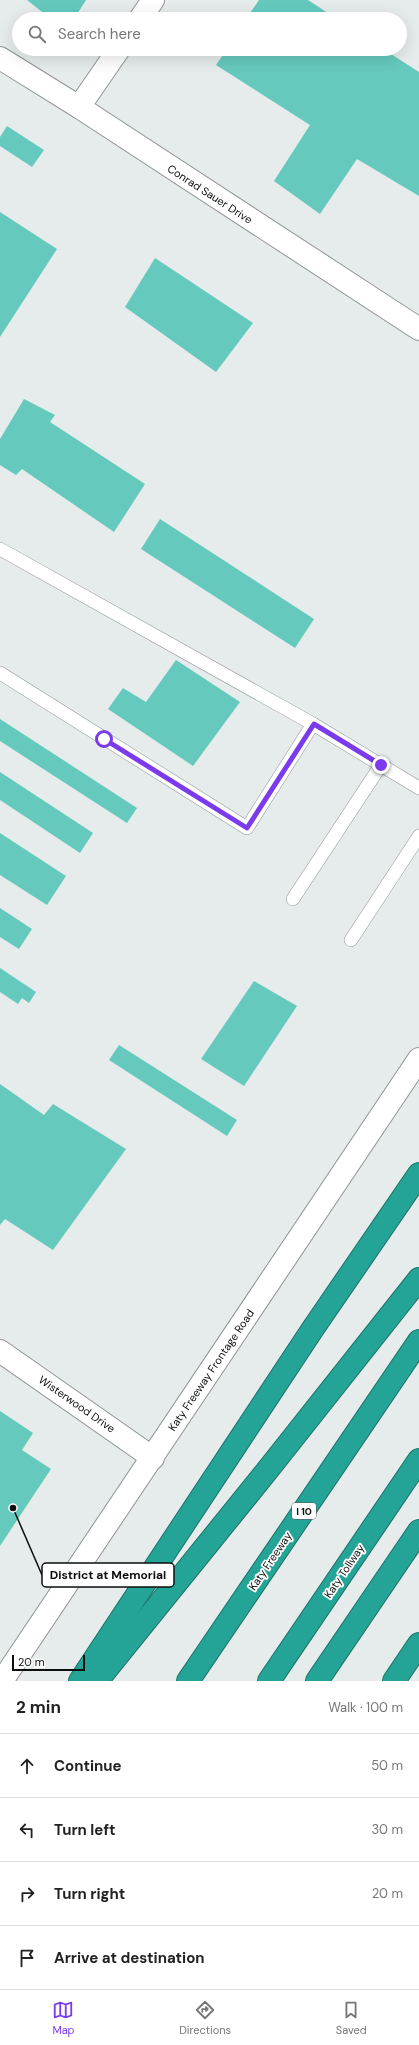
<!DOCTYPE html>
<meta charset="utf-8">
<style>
body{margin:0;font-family:"DM Sans",sans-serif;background:#f6f6f6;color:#222}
.scale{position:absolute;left:12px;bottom:10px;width:73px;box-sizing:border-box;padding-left:4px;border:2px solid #0c0e0e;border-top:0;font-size:11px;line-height:14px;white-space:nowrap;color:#0c0e0e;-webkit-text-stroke:3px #fff;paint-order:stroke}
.stop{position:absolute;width:12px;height:12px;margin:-9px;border:3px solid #7c3aed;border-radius:50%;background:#fff}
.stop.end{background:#7c3aed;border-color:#fff;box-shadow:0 1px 4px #0008}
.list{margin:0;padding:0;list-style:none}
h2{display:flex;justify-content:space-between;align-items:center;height:52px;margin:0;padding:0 16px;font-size:17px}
h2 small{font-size:13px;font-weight:400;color:#767676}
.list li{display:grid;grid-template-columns:26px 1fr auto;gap:12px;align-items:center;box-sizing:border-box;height:64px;padding:0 16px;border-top:1px solid #e0e0e0}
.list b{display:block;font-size:15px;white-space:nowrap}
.list em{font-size:13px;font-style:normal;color:#767676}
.icon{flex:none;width:22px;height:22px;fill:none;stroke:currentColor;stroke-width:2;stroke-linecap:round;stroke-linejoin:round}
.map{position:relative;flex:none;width:419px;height:1681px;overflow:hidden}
.search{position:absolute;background:#fff;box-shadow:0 4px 16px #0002;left:12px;right:12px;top:12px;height:44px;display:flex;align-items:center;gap:10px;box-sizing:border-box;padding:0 14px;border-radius:22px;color:#767676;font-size:15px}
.sheet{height:308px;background:#fff}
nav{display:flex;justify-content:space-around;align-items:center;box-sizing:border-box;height:56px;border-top:1px solid #e0e0e0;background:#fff;font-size:11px;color:#767676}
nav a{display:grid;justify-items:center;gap:2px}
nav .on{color:#7c3aed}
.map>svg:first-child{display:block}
.building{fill:#66c9bd}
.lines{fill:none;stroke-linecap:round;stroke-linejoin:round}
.lane-casing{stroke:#8e9594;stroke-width:14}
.street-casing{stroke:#8e9594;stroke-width:24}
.secondary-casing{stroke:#8e9594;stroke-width:24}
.highway-casing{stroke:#1c7067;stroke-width:24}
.lane{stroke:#fff;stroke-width:13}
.street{stroke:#fff;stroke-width:22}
.secondary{stroke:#fff;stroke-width:22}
.highway{stroke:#24a497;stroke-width:22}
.route{stroke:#7c3aed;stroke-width:5}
.labels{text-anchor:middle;stroke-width:3.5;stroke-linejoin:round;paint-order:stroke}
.shield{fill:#fff;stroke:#555656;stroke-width:1}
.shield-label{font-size:10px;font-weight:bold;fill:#0c0e0e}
.street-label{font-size:11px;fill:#0c0e0e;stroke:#fff}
.leader{fill:none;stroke:#0c0e0e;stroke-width:1.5}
.callout-dot{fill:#0c0e0e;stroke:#fff;stroke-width:1.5}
.callout{fill:#fff;stroke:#0c0e0e;stroke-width:1.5}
.callout-label{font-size:12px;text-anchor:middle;font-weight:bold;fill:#0c0e0e}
</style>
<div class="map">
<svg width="419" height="1681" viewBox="0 0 419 1681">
<rect width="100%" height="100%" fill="#e5eceb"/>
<g class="building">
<polygon points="27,0 86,0 74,19 51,19"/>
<polygon points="259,0 308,0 337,19 246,19"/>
<polygon points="227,49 383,49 419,72 419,196 357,159 320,214 274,181 310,125 216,65"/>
<polygon points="7,126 44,150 32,167 0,146 0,137"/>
<polygon points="0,212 57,249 0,337"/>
<polygon points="155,258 253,323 216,372 125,307"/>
<polygon points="24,399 55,415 50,422 145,484 114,532 22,469 16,475 0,465 0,439"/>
<polygon points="160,519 314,619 295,648 141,549"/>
<polygon points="176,660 240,702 193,766 108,709 123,688 146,702"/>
<polygon points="0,719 137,808 127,823 0,741"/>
<polygon points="0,772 93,833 80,853 0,800"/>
<polygon points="0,833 66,876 47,905 0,875"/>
<polygon points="0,908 32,929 19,949 0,937"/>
<polygon points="0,968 36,992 29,1003 22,998 18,1004 0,992"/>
<polygon points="254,981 297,1006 244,1086 201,1059"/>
<polygon points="119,1045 237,1120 227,1136 109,1060"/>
<polygon points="0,1084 44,1115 53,1104 126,1149 53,1250 5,1219 0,1225"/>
<polygon points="0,1411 33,1433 22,1450 51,1469 0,1546"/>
</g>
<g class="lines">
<defs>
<g id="lane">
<polyline points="0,549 313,724 419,788"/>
<polyline points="0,673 247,828 313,724"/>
<polyline points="293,899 381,765"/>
<polyline points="351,940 419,836"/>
</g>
<g id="street">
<polyline points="140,19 153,0"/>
<polyline points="79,107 119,49"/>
<polyline points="0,1351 153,1458"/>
</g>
<g id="secondary">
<polyline points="0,58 79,107 419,329"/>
<polyline points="2,1681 419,1059"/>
</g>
<g id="highway">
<polyline points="80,1681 312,1330 419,1174"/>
<polyline points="97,1681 270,1467 419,1279"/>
<polyline points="188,1681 419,1341"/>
<polyline points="269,1681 419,1460"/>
<polyline points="317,1681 419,1531"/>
<polyline points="394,1681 419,1644"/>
</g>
</defs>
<use href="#lane" class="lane-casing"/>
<use href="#street" class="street-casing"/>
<use href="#secondary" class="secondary-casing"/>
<use href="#highway" class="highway-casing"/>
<use href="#lane" class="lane"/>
<use href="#street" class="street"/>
<use href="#secondary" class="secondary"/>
<use href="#highway" class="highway"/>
</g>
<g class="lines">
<polyline class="route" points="104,739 247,828 314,724 381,765"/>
</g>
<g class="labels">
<rect class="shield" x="292" y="1503" width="24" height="16" rx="3"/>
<g class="shield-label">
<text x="304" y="1515">I 10</text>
</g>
<g class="street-label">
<text transform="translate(210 194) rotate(33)" y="4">Conrad Sauer Drive</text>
<text transform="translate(211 1370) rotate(-56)" y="4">Katy Freeway Frontage Road</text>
<text transform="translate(77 1404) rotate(35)" y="4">Wisterwood Drive</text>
<text transform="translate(270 1561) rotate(-56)" y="4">Katy Freeway</text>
<text transform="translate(344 1571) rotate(-56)" y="4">Katy Tollway</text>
</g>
</g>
<path class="leader" d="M13 1508L42 1575"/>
<circle class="callout-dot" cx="13" cy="1508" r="4"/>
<rect class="callout" x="42" y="1563" width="132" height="24" rx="4"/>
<g class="callout-label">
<text x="108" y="1579">District at Memorial</text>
</g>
</svg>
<div class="scale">20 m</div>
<div class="stop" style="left:104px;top:739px"></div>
<div class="stop end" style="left:381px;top:765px"></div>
<div class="search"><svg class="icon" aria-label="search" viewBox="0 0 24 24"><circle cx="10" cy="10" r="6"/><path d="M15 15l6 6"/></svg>Search here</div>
</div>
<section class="sheet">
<h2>2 min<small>Walk · 100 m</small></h2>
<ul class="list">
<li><svg class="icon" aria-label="ahead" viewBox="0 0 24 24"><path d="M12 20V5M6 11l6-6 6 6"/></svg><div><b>Continue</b></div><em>50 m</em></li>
<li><svg class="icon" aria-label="left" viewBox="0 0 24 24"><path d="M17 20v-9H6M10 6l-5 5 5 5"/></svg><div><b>Turn left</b></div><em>30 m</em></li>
<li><svg class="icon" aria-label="right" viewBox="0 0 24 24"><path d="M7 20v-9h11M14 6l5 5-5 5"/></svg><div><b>Turn right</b></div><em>20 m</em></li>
<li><svg class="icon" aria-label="arrive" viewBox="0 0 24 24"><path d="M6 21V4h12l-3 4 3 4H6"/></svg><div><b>Arrive at destination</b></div></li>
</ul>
</section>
<nav>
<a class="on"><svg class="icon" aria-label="map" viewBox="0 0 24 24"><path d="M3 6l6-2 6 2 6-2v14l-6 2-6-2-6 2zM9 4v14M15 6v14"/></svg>Map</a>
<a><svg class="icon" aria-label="directions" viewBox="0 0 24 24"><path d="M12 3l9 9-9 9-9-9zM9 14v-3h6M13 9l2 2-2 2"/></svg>Directions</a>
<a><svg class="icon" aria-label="saved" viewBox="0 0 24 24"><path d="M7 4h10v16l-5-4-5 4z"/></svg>Saved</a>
</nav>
